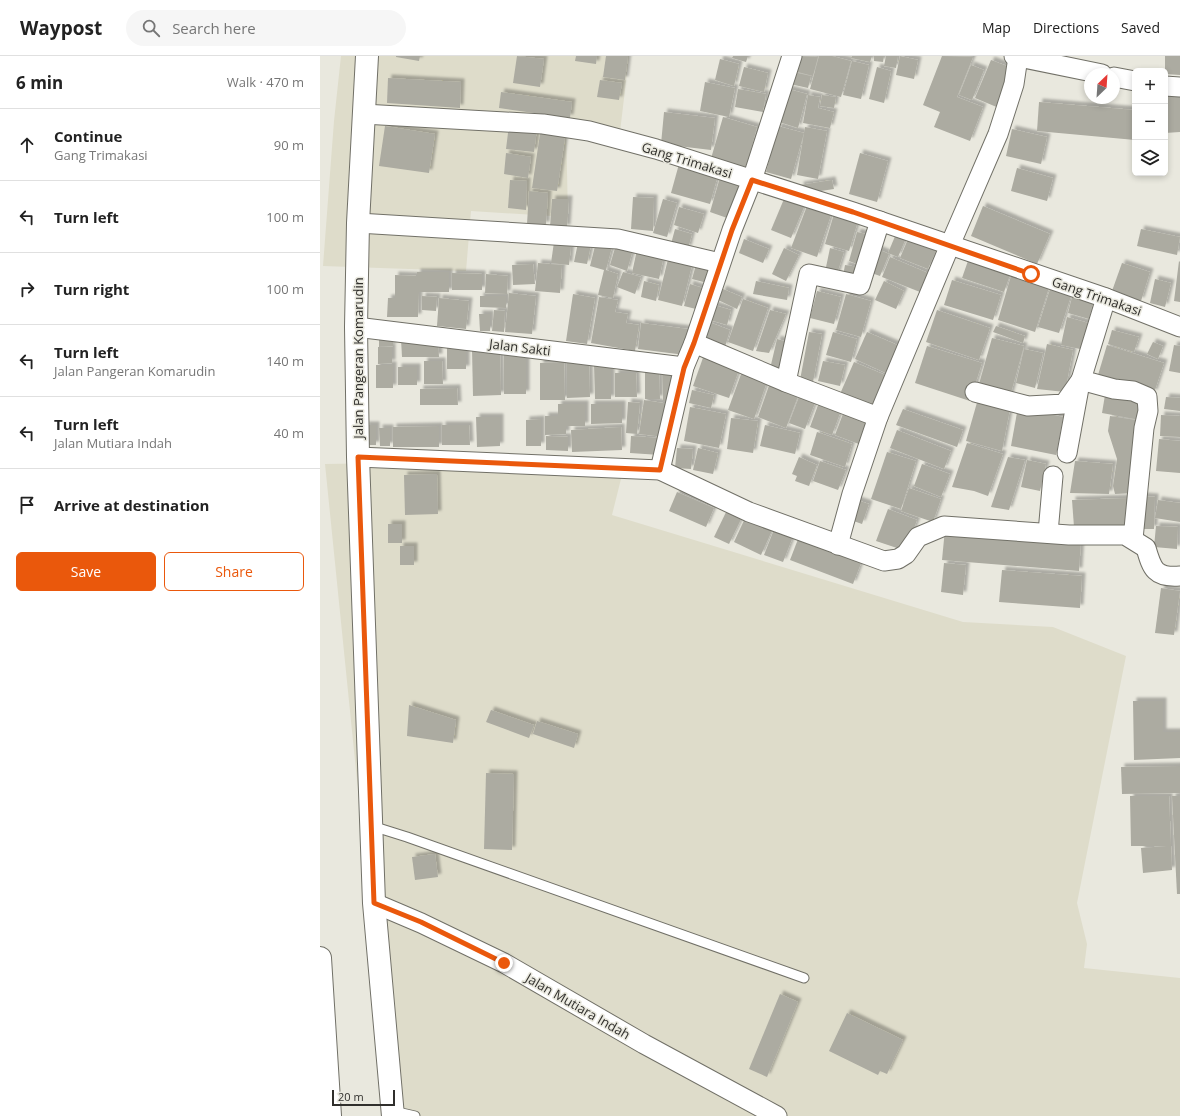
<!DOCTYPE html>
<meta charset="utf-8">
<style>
body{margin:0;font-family:"Open Sans",sans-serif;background:#f6f6f6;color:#222}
.controls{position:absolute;right:12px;top:12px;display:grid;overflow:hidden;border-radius:6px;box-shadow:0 2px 6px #0003}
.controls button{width:36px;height:36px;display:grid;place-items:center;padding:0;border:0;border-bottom:1px solid #e0e0e0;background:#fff;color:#222;font:20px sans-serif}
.compass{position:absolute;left:764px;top:12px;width:36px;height:36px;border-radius:50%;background:#fff;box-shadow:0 2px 6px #0003;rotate:25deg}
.scale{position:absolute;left:12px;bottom:10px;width:63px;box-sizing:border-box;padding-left:4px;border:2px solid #302f2c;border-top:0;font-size:11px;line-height:14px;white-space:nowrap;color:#302f2c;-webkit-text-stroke:3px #e9e8de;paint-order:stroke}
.stop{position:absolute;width:12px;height:12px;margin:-9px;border:3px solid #ea580c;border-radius:50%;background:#fff}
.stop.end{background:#ea580c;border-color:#fff;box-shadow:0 1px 4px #0008}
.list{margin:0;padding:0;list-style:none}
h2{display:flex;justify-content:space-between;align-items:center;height:52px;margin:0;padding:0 16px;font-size:17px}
h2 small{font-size:13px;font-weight:400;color:#767676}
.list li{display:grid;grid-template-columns:26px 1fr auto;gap:12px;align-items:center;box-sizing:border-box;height:72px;padding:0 16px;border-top:1px solid #e0e0e0}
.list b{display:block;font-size:15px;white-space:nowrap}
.list p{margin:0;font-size:13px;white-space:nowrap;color:#767676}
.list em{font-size:13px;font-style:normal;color:#767676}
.actions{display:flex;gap:8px;padding:12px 16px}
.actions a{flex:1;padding:9px 0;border:1px solid #ea580c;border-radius:6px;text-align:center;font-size:14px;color:#ea580c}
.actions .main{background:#ea580c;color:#fff}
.icon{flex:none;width:22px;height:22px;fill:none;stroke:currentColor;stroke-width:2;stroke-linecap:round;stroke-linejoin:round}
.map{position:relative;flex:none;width:860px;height:1060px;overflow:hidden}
header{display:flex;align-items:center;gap:24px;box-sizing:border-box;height:56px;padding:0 20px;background:#fff;border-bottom:1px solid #e0e0e0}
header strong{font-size:19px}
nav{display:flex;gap:22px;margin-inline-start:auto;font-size:14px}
.search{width:280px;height:36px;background:#f6f6f6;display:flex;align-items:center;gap:10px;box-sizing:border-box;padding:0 14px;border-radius:22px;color:#767676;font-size:15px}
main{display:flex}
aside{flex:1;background:#fff}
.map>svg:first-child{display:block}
.built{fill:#dedcca}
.building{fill:#acaba1;filter:url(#shadow)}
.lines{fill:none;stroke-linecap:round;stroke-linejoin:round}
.service-casing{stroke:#717067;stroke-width:11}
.minor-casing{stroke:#717067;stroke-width:21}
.tertiary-casing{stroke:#717067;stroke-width:24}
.motorway-casing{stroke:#717067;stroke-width:24}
.service{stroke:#fff;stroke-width:9}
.minor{stroke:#fff;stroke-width:19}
.tertiary{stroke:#fff;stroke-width:22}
.motorway{stroke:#fff;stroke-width:22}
.route{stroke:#ea580c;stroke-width:5}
.labels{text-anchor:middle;stroke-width:3;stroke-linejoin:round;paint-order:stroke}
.street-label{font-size:13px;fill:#302f2c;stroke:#e9e8de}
</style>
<header>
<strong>Waypost</strong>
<div class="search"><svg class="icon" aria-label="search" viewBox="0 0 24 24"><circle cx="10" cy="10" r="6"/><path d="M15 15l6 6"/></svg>Search here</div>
<nav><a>Map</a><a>Directions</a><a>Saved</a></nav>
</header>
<main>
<aside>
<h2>6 min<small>Walk · 470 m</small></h2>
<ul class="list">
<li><svg class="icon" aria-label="ahead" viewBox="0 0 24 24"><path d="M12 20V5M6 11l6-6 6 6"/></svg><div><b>Continue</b><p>Gang Trimakasi</p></div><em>90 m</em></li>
<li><svg class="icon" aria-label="left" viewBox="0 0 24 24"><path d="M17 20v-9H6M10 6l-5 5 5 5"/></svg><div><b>Turn left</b></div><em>100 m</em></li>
<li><svg class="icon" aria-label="right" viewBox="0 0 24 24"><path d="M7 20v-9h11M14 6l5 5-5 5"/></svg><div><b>Turn right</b></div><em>100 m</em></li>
<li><svg class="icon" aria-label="left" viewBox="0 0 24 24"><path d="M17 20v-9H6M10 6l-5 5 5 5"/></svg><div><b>Turn left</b><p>Jalan Pangeran Komarudin</p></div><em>140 m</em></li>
<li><svg class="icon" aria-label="left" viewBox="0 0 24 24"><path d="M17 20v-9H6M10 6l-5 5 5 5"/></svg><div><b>Turn left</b><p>Jalan Mutiara Indah</p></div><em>40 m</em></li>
<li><svg class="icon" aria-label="arrive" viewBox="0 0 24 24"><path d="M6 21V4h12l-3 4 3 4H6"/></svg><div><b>Arrive at destination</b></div></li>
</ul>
<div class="actions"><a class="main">Save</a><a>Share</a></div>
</aside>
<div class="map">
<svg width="860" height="1060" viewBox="0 0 860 1060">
<defs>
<filter id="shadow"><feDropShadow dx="3.5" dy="-3.5" stdDeviation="1" flood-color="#0004"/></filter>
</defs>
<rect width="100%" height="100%" fill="#e9e8de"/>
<g class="built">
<polygon points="21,0 309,0 300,76 246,69 248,161 151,155 146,215 3,210 14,65"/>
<polygon points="306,403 292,459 643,566 733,571 806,600 757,847 767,888 764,912 860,922 860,1060 71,1060 5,408"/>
</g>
<g class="building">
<polygon points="76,0 100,0 99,5 76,1"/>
<polygon points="197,0 224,3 220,31 193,27"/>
<polygon points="256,0 277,0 276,8 255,5"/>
<polygon points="286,0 308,0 305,24 283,21"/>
<polygon points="413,0 428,0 426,6 412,2"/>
<polygon points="478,0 498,1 493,20 474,15"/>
<polygon points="499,0 512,0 531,5 521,41 490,33"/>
<polygon points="532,0 552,0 550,6 531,2"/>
<polygon points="554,0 564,0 563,6 554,5"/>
<polygon points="566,0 578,0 576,12 564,10"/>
<polygon points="580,0 598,4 594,23 576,19"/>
<polygon points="622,0 653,1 637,41 663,51 650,85 614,71 620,56 603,49"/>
<polygon points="845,0 860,0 860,19 845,18"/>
<polygon points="400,3 419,8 414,30 395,24"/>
<polygon points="671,4 695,13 679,52 655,42"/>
<polygon points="532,5 549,9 541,43 523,39"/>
<polygon points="651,9 664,14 652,44 639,39"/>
<polygon points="424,11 448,17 444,36 419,30"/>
<polygon points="557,11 571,15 564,47 549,43"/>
<polygon points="473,16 491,20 488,32 470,28"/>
<polygon points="68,22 141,26 140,52 67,47"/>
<polygon points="280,24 302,27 299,44 277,41"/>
<polygon points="385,26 415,32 409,61 380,55"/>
<polygon points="418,33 446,38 443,56 415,51"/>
<polygon points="468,33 487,38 478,72 459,66"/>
<polygon points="860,34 860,76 845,77 845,35"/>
<polygon points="181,36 252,46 250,62 179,52"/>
<polygon points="488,39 500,41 498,52 514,56 510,72 483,67"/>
<polygon points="502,39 516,41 514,52 500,50"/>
<polygon points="719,46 815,54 815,84 717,75"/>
<polygon points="344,56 395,62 391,94 341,88"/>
<polygon points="403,61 437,71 425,116 390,106"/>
<polygon points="189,69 217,73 214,96 186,93"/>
<polygon points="65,70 115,78 109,117 59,110"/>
<polygon points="458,70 484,77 471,123 446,116"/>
<polygon points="221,71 246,75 237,135 212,132"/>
<polygon points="485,71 507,75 498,123 477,119"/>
<polygon points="692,73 727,81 721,108 686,100"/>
<polygon points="186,97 211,101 208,122 184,118"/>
<polygon points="540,97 568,105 557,146 529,138"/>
<polygon points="359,108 398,119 390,148 351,137"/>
<polygon points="697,112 733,122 727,145 691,135"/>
<polygon points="401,118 422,124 410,163 390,156"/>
<polygon points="190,124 207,125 206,154 188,152"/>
<polygon points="512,124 514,133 481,138 480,129"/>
<polygon points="209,135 228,137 226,169 207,168"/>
<polygon points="313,141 334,142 333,175 311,173"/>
<polygon points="232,143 249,143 247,172 230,171"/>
<polygon points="343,143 357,147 347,181 333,177"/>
<polygon points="464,143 484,151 471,182 451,174"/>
<polygon points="487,150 511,159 497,201 471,192"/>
<polygon points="663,150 730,178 717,208 651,180"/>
<polygon points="359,151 384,158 378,177 354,169"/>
<polygon points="514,158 538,165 529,195 505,188"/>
<polygon points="355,173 372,178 368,193 351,188"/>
<polygon points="821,173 860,181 857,199 817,190"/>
<polygon points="537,176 546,178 537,208 529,205"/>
<polygon points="576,178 586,182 578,201 568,197"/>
<polygon points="235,179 252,181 249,209 231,207"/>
<polygon points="259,182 272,184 267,208 254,206"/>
<polygon points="277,182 293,187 286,214 298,218 293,242 278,239 284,214 270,210"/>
<polygon points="424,183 449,193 443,207 419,197"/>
<polygon points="588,183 616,195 608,213 580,202"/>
<polygon points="297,185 314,190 307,215 290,209"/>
<polygon points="318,189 345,195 339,223 312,217"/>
<polygon points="464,192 479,199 466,225 452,218"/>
<polygon points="510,192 524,196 516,221 505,216"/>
<polygon points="555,192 569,198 560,220 546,215"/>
<polygon points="349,199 373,205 362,250 338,244"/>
<polygon points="570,201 608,217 600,236 562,221"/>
<polygon points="649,202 691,216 684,236 642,222"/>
<polygon points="377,205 396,210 391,228 372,223"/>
<polygon points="859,205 860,206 860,246 854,245"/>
<polygon points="218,207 242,209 240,237 215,235"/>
<polygon points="802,207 830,216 821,245 792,235"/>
<polygon points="213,208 215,228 193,229 192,209"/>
<polygon points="525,209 539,211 536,222 523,220"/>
<polygon points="693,213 731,225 715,276 678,264"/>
<polygon points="97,216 129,216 129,236 99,236 98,261 67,261 68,242 75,242 75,219 97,220"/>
<polygon points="303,216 321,221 315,238 297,231"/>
<polygon points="132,217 162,218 162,234 132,234"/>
<polygon points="166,218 188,220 187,238 165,237"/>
<polygon points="835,223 851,227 845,251 830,247"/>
<polygon points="632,224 681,239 673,264 624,249"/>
<polygon points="324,225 339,229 336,245 321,241"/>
<polygon points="436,225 469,232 467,244 433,238"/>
<polygon points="564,225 584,235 576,253 555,244"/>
<polygon points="370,228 389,234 384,255 364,250"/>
<polygon points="731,230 752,237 739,277 718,271"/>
<polygon points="403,233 422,241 417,253 398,244"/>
<polygon points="497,235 521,241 514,268 490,262"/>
<polygon points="189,237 216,240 212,278 185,276"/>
<polygon points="753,237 774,243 769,263 748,257"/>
<polygon points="253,238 275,242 267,288 246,285"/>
<polygon points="526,238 551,245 541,281 516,274"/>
<polygon points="102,240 117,241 116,255 102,254"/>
<polygon points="160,240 186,240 186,252 160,251"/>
<polygon points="279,241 298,244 295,256 308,258 306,267 319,269 315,295 271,287"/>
<polygon points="119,242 149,245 146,273 117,270"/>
<polygon points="423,243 448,252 433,295 408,286"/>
<polygon points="394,249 411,254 407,269 390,264"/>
<polygon points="174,254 185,255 184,276 172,275"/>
<polygon points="450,254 466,258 449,297 436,295"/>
<polygon points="617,254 670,272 659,304 606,286"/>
<polygon points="159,258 170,258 170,275 160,275"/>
<polygon points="747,261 772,268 765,294 741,289"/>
<polygon points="389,266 410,274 405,291 383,283"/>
<polygon points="321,267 368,273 365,299 318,293"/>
<polygon points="676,270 705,280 703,287 673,276"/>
<polygon points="792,274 819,281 814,296 788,288"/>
<polygon points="59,276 73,276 73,290 59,291"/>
<polygon points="489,276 502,278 493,326 480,324"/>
<polygon points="513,276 537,283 531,306 506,299"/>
<polygon points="547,276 582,291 570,319 535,303"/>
<polygon points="672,282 704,290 689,344 657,335"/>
<polygon points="81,283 118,283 119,301 82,301"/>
<polygon points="457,283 471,287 466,316 450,313"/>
<polygon points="833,286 843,290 838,303 827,298"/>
<polygon points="727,288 753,294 745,336 717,333"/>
<polygon points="787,289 844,307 834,337 778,319"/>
<polygon points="854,289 860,290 860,317 849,315"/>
<rect x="127" y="290" width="19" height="23"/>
<polygon points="607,290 662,307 650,345 595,327"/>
<polygon points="58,291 72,291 72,307 58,308"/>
<polygon points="180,292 181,339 153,340 152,293"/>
<polygon points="704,293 723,297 715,332 696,327"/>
<rect x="184" y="294" width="22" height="44"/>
<polygon points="385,296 421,308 409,342 373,330"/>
<polygon points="247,303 269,303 270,341 247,342"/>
<polygon points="104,305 122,305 123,328 104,328"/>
<polygon points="503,305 525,309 520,330 498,325"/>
<polygon points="244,306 245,344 220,344 220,307"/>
<polygon points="534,306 570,321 556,354 520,338"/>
<polygon points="274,308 291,308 291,343 275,343"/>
<rect x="56" y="309" width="17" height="23"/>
<polygon points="325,309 339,309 340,343 325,343"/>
<polygon points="424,310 449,320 434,363 408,354"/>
<rect x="78" y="311" width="19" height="18"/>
<polygon points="342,312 355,312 356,345 343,345"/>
<polygon points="295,317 316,317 317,341 295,341"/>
<polygon points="452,321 481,332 466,372 438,361"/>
<polygon points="137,332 138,349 100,349 100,333"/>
<polygon points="482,333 498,339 485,373 469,367"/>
<polygon points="786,333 824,340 820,364 782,357"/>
<polygon points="372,334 394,339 391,352 369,347"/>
<polygon points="501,341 523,349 512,379 490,371"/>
<polygon points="846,341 860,342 860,355 844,353"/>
<polygon points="658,343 690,353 682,395 646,385"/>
<polygon points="324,344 349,348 344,381 319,378"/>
<polygon points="308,346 320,347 317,378 306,377"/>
<polygon points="238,348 265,348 265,370 246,370 246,378 225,379 225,360 238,360"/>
<polygon points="271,348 302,348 302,367 271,368"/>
<polygon points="526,350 555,361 544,390 515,379"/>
<polygon points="370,351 406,358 399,392 364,385"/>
<polygon points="698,351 743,361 736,399 691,390"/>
<polygon points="583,353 643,374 637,391 576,369"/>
<polygon points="841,359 860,360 860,381 840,380"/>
<polygon points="790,360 822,365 815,437 795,438 793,430 797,403 788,375"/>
<polygon points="156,361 180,361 180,390 157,391"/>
<polygon points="411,362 438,365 433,397 407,393"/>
<polygon points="221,363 221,390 206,390 206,364"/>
<polygon points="45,369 56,369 56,389 46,389"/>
<polygon points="122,369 149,369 150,389 122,389"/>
<polygon points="445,369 480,377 475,398 440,390"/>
<polygon points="119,370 119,391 73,391 73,371"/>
<polygon points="301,371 302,394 252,396 251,374"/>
<polygon points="59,372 70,372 70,390 60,390"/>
<polygon points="577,374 631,395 624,413 570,392"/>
<polygon points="497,376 532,388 525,411 490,399"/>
<polygon points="226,380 248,381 248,395 226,394"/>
<polygon points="311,380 341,382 340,399 310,397"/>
<polygon points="839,383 860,385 860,417 836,415"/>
<polygon points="647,387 683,398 668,440 654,435 632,431"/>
<polygon points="357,392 373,393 371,413 355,412"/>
<polygon points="378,392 398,397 393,418 373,414"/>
<polygon points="567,396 596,405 581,453 551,443"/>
<polygon points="479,401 497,409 489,430 475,425 477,420 472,418"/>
<polygon points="688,401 705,404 689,454 671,451"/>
<polygon points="707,404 726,408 720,435 701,431"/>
<polygon points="500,405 526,414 518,434 493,425"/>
<polygon points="755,405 793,408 789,438 750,437"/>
<polygon points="602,408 630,418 621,441 594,430"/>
<polygon points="117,418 118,458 85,459 84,419"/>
<polygon points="589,432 621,443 613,466 581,455"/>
<polygon points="357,436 394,452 386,471 349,455"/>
<polygon points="821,440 835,441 834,473 820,473"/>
<polygon points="809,442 811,469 754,471 752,444"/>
<polygon points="534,443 549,448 542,468 528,463"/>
<polygon points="838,444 860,447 860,466 835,462"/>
<polygon points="409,450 424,457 409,488 394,481"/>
<polygon points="568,453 597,464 586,495 556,485"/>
<polygon points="427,458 454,470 441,499 414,486"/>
<rect x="68" y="468" width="14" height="19"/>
<polygon points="836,470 858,471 857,493 834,491"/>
<polygon points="455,471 474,478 463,506 444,499"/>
<polygon points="625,473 761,484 759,515 622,504"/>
<polygon points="480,478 543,502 533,528 470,504"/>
<rect x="80" y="490" width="14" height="19"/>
<polygon points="624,507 646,509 643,539 621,536"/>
<polygon points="682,514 762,520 760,552 679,546"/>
<polygon points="841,532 860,535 854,579 835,577"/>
<polygon points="813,645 843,645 843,676 860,676 860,702 814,704"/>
<polygon points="89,649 136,664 133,687 87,680"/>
<polygon points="171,654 214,669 209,682 166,666"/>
<polygon points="217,665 258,678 254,692 213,678"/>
<polygon points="860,710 860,737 802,738 801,711"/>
<polygon points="166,717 194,718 192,794 164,793"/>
<polygon points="810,740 849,740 852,814 823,817 821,792 847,790 811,790"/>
<polygon points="852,740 860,740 860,838 857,838"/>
<polygon points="115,798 118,821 95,824 92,801"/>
<polygon points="460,938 478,946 447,1021 429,1013"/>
<polygon points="527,957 583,984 567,1018 560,1015 558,1019 509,995"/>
</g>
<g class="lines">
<defs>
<g id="service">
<polyline points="52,770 87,781 484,922"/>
<polyline points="73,1055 95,1060"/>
</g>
<g id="minor">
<polyline points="694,0 782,18"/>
<polyline points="794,21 815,25"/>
<polyline points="845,30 860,31"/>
<polyline points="43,58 223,68 269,75 336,93 533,156 786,242 860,271"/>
<polyline points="38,167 298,183 400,207"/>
<polyline points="786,242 761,324 794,333 813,335 827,341 828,355 824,372 813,483"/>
<polyline points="36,271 364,311"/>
<polyline points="374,287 466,326 558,361"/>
<polyline points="466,326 489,218 540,229 560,165"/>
<polyline points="655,336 708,350 744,348 761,324"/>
<polyline points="747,397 759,332"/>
<path d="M38,401L340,414L429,456L564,505L578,503L586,498L598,481L624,470L749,479H805L826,492C832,513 835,522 860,520"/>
<polyline points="340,414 364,311 374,287 412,174 432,124 472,0"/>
<polyline points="728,477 733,420"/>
<polyline points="518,489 532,438 558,361 630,189 678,78 694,28 698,1"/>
<polyline points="54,847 101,867 184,907 324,988 457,1060"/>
</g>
<polyline id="tertiary" points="47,0 38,167 36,271 38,401 54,847 73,1060"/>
<polyline id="motorway" points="0,902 10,1060"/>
</defs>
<use href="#service" class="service-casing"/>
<use href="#minor" class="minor-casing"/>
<use href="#tertiary" class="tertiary-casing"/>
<use href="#motorway" class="motorway-casing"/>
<use href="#service" class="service"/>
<use href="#minor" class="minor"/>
<use href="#tertiary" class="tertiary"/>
<use href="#motorway" class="motorway"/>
</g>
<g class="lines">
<polyline class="route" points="184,907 101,866 54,847 38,401 340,414 364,312 374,287 412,174 432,124 533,156 711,218"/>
</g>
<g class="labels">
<g class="street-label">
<text transform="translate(367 104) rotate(17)" y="5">Gang Trimakasi</text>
<text transform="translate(777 240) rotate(19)" y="5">Gang Trimakasi</text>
<text transform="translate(200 291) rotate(7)" y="5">Jalan Sakti</text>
<text transform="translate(38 302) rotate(-90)" y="5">Jalan Pangeran Komarudin</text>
<text transform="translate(258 950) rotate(30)" y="5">Jalan Mutiara Indah</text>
</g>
</g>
</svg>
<div class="controls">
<button>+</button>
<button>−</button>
<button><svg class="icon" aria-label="layers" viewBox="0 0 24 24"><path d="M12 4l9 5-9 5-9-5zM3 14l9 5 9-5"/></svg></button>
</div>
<svg class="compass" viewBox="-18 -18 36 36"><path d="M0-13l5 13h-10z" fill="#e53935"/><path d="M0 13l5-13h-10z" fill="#767676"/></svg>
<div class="scale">20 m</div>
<div class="stop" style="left:711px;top:218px"></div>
<div class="stop end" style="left:184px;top:907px"></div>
</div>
</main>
